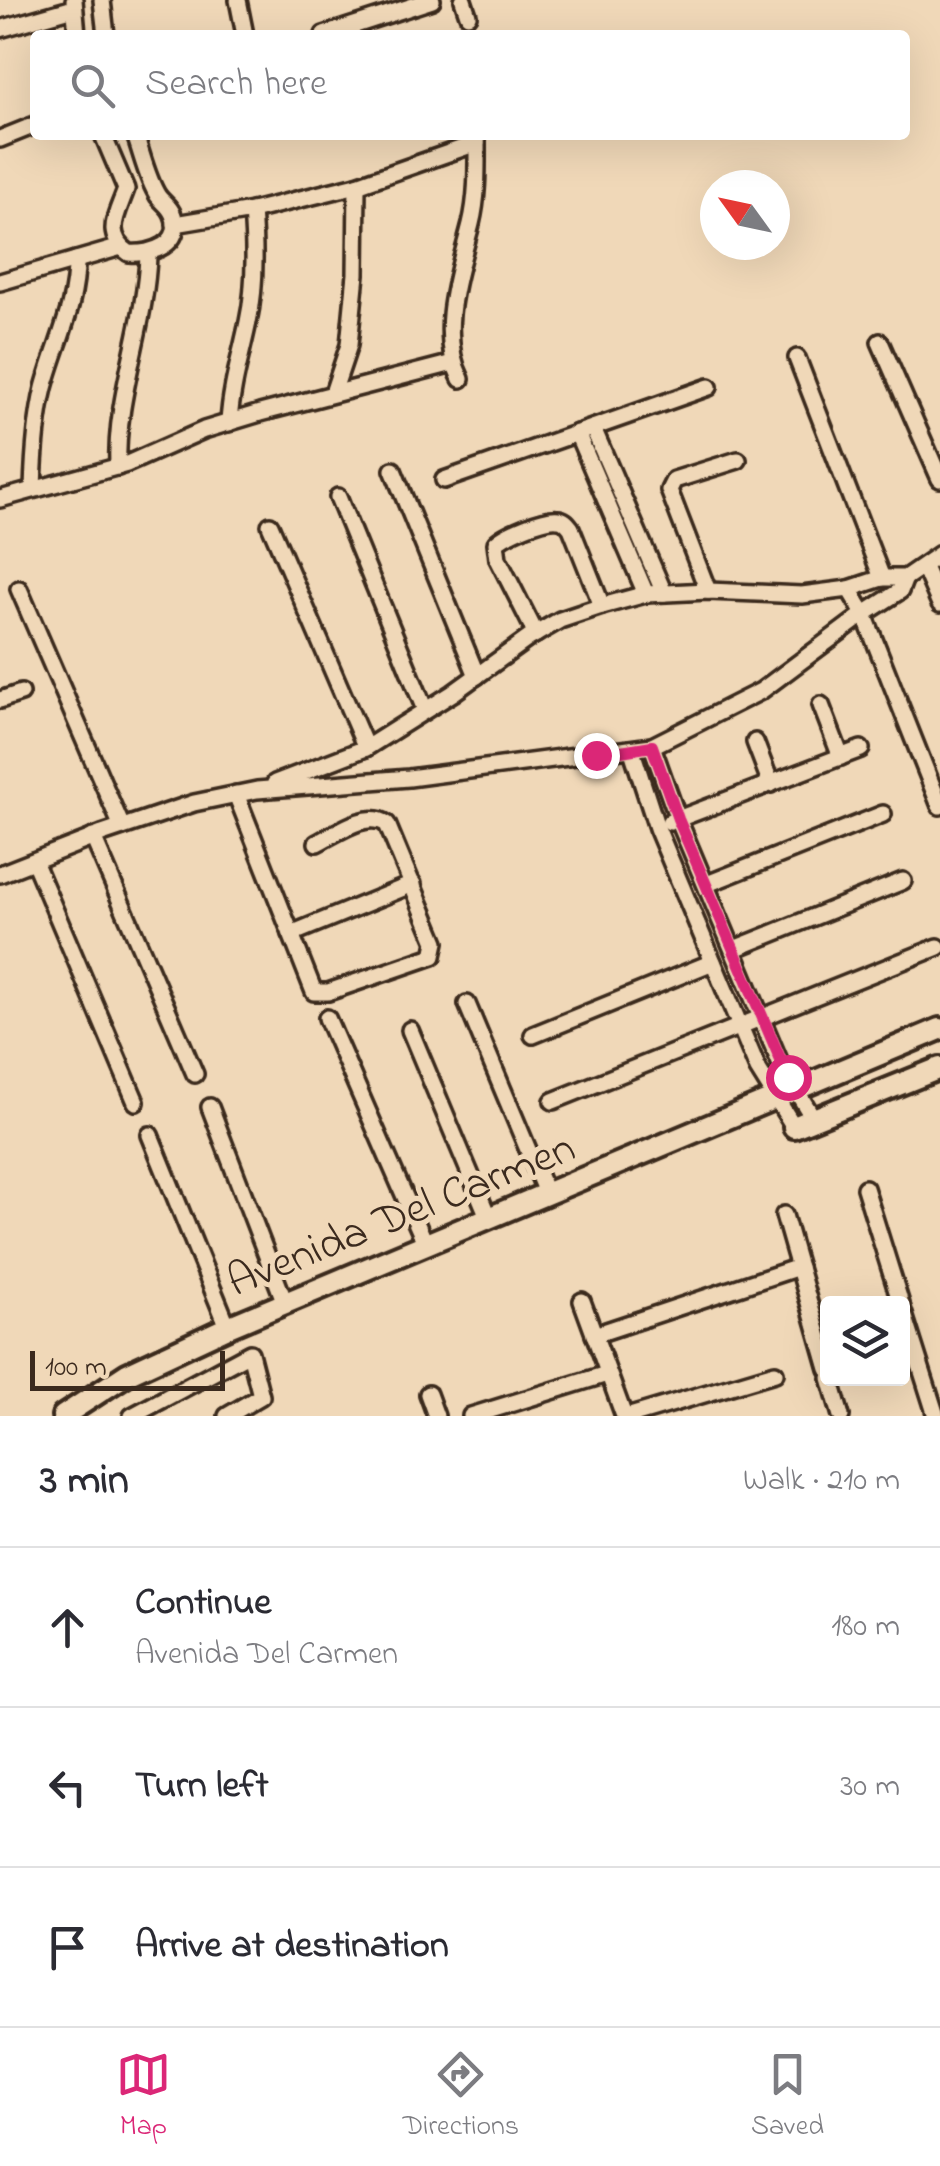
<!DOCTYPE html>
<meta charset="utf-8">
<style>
body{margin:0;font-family:"Indie Flower",sans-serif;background:#f7f7f7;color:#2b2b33}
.controls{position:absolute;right:30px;bottom:30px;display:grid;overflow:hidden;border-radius:10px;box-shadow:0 10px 40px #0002}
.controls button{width:90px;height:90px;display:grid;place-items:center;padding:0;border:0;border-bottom:2px solid #e1e1e2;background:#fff;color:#2b2b33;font:50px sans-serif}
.compass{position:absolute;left:700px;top:170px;width:90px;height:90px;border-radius:50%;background:#fff;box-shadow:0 10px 40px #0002;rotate:303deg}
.scale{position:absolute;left:30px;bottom:25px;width:195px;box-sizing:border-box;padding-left:10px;border:5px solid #3b2a1e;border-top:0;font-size:28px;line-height:35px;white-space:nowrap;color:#3b2a1e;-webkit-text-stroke:8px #f0d8b8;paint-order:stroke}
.stop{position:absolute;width:30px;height:30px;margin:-22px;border:8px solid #db2777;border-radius:50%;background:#fff}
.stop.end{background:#db2777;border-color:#fff;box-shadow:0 2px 10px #0008}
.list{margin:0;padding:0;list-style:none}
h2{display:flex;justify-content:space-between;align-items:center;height:130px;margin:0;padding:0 40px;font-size:42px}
h2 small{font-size:32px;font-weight:400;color:#7c7c81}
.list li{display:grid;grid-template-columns:65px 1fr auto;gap:30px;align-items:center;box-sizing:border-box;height:160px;padding:0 40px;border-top:2px solid #e1e1e2}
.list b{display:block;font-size:38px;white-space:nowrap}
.list p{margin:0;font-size:32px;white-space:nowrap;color:#7c7c81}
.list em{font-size:32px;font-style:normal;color:#7c7c81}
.icon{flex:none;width:55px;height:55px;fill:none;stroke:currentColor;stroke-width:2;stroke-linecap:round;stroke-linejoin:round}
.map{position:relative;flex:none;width:940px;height:1416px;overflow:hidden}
.search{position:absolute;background:#fff;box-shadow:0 10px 40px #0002;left:30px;right:30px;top:30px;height:110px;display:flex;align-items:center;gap:25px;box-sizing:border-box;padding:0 35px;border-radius:10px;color:#7c7c81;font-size:38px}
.sheet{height:610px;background:#fff}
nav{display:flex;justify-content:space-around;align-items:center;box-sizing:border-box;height:140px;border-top:2px solid #e1e1e2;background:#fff;font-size:28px;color:#7c7c81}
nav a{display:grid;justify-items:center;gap:5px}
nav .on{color:#db2777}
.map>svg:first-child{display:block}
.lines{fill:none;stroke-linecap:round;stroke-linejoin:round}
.minor-casing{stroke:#3b2a1e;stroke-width:22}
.major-casing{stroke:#3b2a1e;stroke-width:28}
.minor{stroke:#f0d8b8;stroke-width:15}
.major{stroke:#f0d8b8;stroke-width:20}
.route{stroke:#db2777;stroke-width:12}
.labels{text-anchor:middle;stroke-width:10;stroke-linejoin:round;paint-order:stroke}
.street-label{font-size:45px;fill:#3b2a1e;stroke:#f0d8b8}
</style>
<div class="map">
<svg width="940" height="1416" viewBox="0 0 940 1416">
<rect width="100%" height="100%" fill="#f0d8b8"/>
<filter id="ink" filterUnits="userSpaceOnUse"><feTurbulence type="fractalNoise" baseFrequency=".01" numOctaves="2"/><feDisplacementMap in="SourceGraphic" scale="20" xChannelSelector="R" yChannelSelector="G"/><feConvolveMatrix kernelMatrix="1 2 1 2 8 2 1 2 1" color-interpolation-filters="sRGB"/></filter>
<g filter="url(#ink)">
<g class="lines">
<defs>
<g id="minor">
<polyline points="74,0 77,35"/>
<polyline points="102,0 106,35"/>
<polyline points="238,0 245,35"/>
<polyline points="463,0 468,15"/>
<polyline points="0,29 74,8"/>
<polyline points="324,35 432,0"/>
<path d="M103,135L126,189C118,213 102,234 129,253C151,255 185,244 173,215C170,206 163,203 158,196C147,179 142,154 135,135"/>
<polyline points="0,139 35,125"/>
<polyline points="175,224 252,211 357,185 477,143"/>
<polyline points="0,282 121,247"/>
<polyline points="880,342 940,479"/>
<polyline points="797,358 882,578"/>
<path d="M461,379C437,332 459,272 471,224C478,196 477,166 477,137"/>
<polyline points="333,393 349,345 356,274 357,185"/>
<path d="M229,423C231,387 241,356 248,322C256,286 255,247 252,211"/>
<polyline points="593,428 664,593"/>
<polyline points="577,433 646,594"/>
<path d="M118,467C115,395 146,326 148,255"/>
<polyline points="393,470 477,676"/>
<polyline points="444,480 709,387"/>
<path d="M33,489C34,455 36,421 44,388C55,346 77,304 76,260"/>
<polyline points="338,497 425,710"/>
<polyline points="0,499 127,464 204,430 260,413 453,363"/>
<polyline points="270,525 366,748"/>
<polyline points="924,567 940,604"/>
<polyline points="19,589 122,827"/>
<polyline points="849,589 864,614 940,806"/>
<polyline points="708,591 669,490 674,480 738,460"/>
<path d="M536,634L498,559L496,543C504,534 545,517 558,519C564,519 567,523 571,528L602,606"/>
<polyline points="0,700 21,693"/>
<polyline points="821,705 841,757"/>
<polyline points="755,742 771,784"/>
<polyline points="652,746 678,819 781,1065 813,1118"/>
<polyline points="632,751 657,828 758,1069 794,1127"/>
<polyline points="275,783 366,748 453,693 529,638 560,620 602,606 646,594 708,591 802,595 849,589 882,578 905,578 940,554"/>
<path d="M236,794L314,992H328L433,956L436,942L387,824C367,810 337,833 317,843"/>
<polyline points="670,822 861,749"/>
<polyline points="93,837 195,1074"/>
<polyline points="34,861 136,1102"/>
<polyline points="0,874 102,834 194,803 257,790 409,778 652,746 761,691 864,614 900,591 905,578"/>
<polyline points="707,884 883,814"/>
<polyline points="291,934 413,884"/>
<polyline points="734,949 903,881"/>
<polyline points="467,1004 547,1195"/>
<polyline points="327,1018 426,1245"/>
<polyline points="410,1030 489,1219"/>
<polyline points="533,1035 713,962"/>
<polyline points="553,1101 938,947"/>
<polyline points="210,1107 285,1303"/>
<polyline points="150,1135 228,1327"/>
<polyline points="865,1188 901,1304"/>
<polyline points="784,1215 828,1369"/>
<polyline points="582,1301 624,1416"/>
<polyline points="902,1308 936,1416"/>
<polyline points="594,1335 799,1267"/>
<polyline points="830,1378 841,1416"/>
<polyline points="428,1394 436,1416"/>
<polyline points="132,1416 250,1353 261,1396 227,1416"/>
<polyline points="471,1416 607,1374"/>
<polyline points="630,1416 775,1373"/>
</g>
<g id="major">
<polyline points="794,1127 940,1068"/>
<polyline points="63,1416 127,1374 228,1327 940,1029"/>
</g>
</defs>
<use href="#minor" class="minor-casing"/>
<use href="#major" class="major-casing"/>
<use href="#minor" class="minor"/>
<use href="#major" class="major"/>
</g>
</g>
<g class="lines" filter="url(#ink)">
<polyline class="route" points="596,755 652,746 678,819 788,1077"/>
</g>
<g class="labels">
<g class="street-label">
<text transform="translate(400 1212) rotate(-22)" y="16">Avenida Del Carmen</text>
</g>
</g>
</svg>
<div class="controls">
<button><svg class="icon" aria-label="layers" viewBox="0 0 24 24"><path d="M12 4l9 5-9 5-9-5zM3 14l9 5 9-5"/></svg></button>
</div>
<svg class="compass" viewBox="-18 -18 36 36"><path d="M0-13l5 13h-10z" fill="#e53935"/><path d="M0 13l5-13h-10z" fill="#7c7c81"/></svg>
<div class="scale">100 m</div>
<div class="stop" style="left:788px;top:1077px"></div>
<div class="stop end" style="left:596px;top:755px"></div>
<div class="search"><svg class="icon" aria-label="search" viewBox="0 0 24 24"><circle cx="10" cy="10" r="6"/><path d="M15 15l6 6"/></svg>Search here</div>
</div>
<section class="sheet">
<h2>3 min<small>Walk · 210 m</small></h2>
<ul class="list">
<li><svg class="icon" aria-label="ahead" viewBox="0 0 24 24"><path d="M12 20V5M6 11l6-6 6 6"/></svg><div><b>Continue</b><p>Avenida Del Carmen</p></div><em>180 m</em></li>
<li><svg class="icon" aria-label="left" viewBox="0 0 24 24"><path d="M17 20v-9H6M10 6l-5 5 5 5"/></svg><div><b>Turn left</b></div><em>30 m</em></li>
<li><svg class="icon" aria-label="arrive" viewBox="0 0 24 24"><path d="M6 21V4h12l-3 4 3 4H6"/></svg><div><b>Arrive at destination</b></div></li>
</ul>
</section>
<nav>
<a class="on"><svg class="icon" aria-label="map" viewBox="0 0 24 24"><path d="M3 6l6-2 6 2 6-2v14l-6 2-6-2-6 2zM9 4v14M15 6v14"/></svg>Map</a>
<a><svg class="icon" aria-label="directions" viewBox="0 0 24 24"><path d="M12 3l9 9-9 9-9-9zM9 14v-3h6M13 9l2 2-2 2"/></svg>Directions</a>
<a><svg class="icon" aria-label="saved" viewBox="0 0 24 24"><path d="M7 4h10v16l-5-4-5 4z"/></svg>Saved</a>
</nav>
